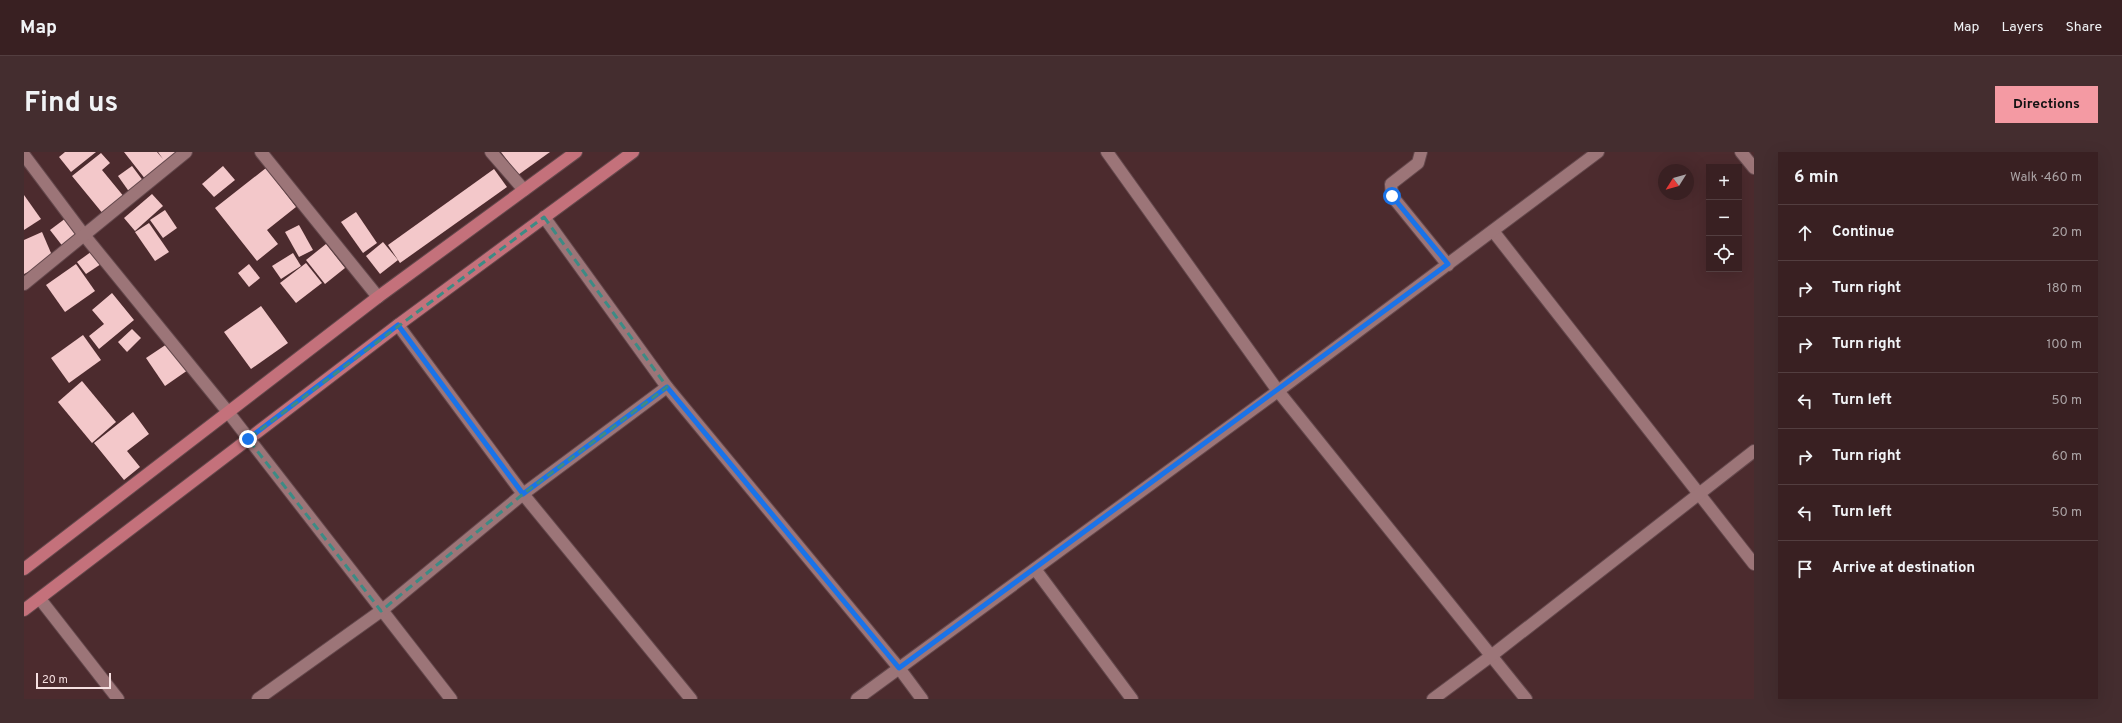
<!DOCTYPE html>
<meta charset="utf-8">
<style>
body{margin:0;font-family:Overpass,sans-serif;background:#442d2f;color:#f1f3f6}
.controls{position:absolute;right:12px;top:12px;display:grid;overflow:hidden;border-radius:0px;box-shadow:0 4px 16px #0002}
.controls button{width:36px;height:36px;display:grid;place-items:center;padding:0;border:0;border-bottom:1px solid #533e40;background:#392022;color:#f1f3f6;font:20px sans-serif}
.compass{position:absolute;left:1634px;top:12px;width:36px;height:36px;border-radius:50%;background:#392022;box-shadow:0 4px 16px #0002;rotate:233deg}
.scale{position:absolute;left:12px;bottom:10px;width:75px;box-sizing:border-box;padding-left:4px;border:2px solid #f6e0e1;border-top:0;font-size:11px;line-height:14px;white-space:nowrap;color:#f6e0e1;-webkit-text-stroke:3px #4c2b2e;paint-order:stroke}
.stop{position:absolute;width:12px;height:12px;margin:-9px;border:3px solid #1a73e8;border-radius:50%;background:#fff}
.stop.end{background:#1a73e8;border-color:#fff;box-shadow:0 1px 4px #0008}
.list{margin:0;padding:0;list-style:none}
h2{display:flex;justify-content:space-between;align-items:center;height:52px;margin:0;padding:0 16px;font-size:17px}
h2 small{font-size:13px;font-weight:400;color:#aba3a5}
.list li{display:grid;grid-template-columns:26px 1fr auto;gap:12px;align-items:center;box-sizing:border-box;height:56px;padding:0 16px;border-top:1px solid #533e40}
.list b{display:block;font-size:15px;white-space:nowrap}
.list em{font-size:13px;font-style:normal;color:#aba3a5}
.icon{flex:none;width:22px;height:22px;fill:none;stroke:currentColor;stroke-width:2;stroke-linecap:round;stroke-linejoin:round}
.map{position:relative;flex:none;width:1730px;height:547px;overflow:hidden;border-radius:0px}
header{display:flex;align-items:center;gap:24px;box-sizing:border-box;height:56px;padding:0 20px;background:#392022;border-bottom:1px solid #533e40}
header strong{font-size:19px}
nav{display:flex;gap:22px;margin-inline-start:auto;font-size:14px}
.intro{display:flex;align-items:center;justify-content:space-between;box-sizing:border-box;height:96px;padding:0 24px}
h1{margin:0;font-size:28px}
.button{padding:10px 18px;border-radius:0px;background:#f49aa3;color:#111;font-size:14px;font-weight:700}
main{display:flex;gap:24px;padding:0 24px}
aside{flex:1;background:#392022;border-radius:0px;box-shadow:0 4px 16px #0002}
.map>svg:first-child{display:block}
.building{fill:#f3c8ca}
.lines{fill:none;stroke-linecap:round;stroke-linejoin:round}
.minor-casing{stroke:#64484c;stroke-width:14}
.major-casing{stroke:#64484c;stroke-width:14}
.minor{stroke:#9c7578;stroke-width:12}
.major{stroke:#c4717b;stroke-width:12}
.route{stroke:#1a73e8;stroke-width:5}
.marked{fill:none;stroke:#3d8b85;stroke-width:3;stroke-dasharray:8 5;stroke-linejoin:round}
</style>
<header>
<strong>Map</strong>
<nav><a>Map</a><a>Layers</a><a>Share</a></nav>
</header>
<div class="intro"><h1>Find us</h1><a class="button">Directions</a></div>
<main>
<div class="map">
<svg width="1730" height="547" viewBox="0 0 1730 547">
<rect width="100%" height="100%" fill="#4c2b2e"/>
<g class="building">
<polygon points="41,0 72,0 47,20 35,5"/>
<polygon points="100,0 133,0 139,7 134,0 158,0 122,28"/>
<polygon points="477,0 526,0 494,23"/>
<polygon points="77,1 86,11 78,18 101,46 80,63 48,24"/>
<polygon points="108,14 120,30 106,41 94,24"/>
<polygon points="199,14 211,28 190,45 178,32"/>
<polygon points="242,16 272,55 243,78 254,92 233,109 191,56"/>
<polygon points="470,17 483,35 376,111 364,93"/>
<polygon points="128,42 139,54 111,79 100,66"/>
<polygon points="0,43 17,67 0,78"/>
<polygon points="141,58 153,76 139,86 126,68"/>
<polygon points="332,60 353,91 339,101 317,70"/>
<polygon points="46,63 60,81 40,96 26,78"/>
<polygon points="125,71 145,100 131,109 111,80"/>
<polygon points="275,73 289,98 275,105 261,80"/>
<polygon points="18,80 30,108 0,122 0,88"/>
<polygon points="359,90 374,108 356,122 342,104"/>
<polygon points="302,92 321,116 301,132 282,108"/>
<polygon points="71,97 80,110 62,122 53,110"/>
<polygon points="269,101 277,114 257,127 248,114"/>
<polygon points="282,111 298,131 272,151 256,131"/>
<polygon points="52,112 71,139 41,160 22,133"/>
<polygon points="225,112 236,126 225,135 214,121"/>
<polygon points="88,141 110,168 75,197 65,184 80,172 68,158"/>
<polygon points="237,154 264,191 227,217 200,180"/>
<polygon points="108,177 117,186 103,200 94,190"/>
<polygon points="59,183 77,208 45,231 27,206"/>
<polygon points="146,190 164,218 141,234 122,206"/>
<polygon points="58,229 92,270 68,291 34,250"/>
<polygon points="109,260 125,282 103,299 116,315 100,328 70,291"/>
</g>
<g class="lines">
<defs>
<g id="minor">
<polyline points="237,0 354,145"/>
<polyline points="467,0 500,38"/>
<polyline points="1083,0 1254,239 1502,547"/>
<polyline points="1397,0 1394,11 1367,32 1368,44 1424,113"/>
<polyline points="1717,0 1730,16"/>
<polyline points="0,3 60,83 204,260 427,547"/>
<polyline points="520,65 643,235 875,516 898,547"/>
<polyline points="1469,79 1730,412"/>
<polyline points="0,132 162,0"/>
<polyline points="374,173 499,342 667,547"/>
<polyline points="1011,417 1108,547"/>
<polyline points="16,447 94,547"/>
<polyline points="234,547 357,459 499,342 643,235"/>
<polyline points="833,547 1254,239 1574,0"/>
<polyline points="1409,547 1467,504 1730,299"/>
</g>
<g id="major">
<polyline points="0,417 354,145 552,0"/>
<polyline points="0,458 374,173 609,0"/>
</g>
</defs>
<use href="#minor" class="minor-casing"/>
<use href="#major" class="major-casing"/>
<use href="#minor" class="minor"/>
<use href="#major" class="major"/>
</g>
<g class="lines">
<polyline class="route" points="224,287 374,173 499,342 643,235 875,516 1424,112 1368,44"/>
</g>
<path class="marked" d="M520,65L643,235L499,342L357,459L224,287Z"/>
</svg>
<div class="controls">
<button>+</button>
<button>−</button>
<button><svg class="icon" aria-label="locate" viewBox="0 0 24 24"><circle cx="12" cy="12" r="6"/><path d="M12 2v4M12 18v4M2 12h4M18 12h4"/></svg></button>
</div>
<svg class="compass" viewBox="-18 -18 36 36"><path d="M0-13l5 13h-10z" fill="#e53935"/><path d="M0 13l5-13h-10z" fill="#aba3a5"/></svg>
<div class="scale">20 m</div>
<div class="stop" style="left:1368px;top:44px"></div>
<div class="stop end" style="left:224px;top:287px"></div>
</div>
<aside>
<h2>6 min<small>Walk · 460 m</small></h2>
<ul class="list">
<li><svg class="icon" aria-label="ahead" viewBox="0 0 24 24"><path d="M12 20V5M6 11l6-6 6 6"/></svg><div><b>Continue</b></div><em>20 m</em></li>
<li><svg class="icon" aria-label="right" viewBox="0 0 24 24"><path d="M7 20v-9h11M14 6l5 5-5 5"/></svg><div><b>Turn right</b></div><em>180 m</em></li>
<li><svg class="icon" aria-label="right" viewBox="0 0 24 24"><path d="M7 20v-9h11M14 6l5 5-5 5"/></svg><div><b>Turn right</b></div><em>100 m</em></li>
<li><svg class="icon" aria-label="left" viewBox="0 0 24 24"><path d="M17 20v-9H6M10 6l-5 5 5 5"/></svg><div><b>Turn left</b></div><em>50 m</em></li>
<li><svg class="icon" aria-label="right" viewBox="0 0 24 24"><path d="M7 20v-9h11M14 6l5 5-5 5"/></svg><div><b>Turn right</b></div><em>60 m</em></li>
<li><svg class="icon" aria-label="left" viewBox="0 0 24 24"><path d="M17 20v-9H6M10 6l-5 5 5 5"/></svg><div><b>Turn left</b></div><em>50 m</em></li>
<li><svg class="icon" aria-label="arrive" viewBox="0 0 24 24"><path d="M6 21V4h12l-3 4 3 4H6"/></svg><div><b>Arrive at destination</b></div></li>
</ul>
</aside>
</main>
